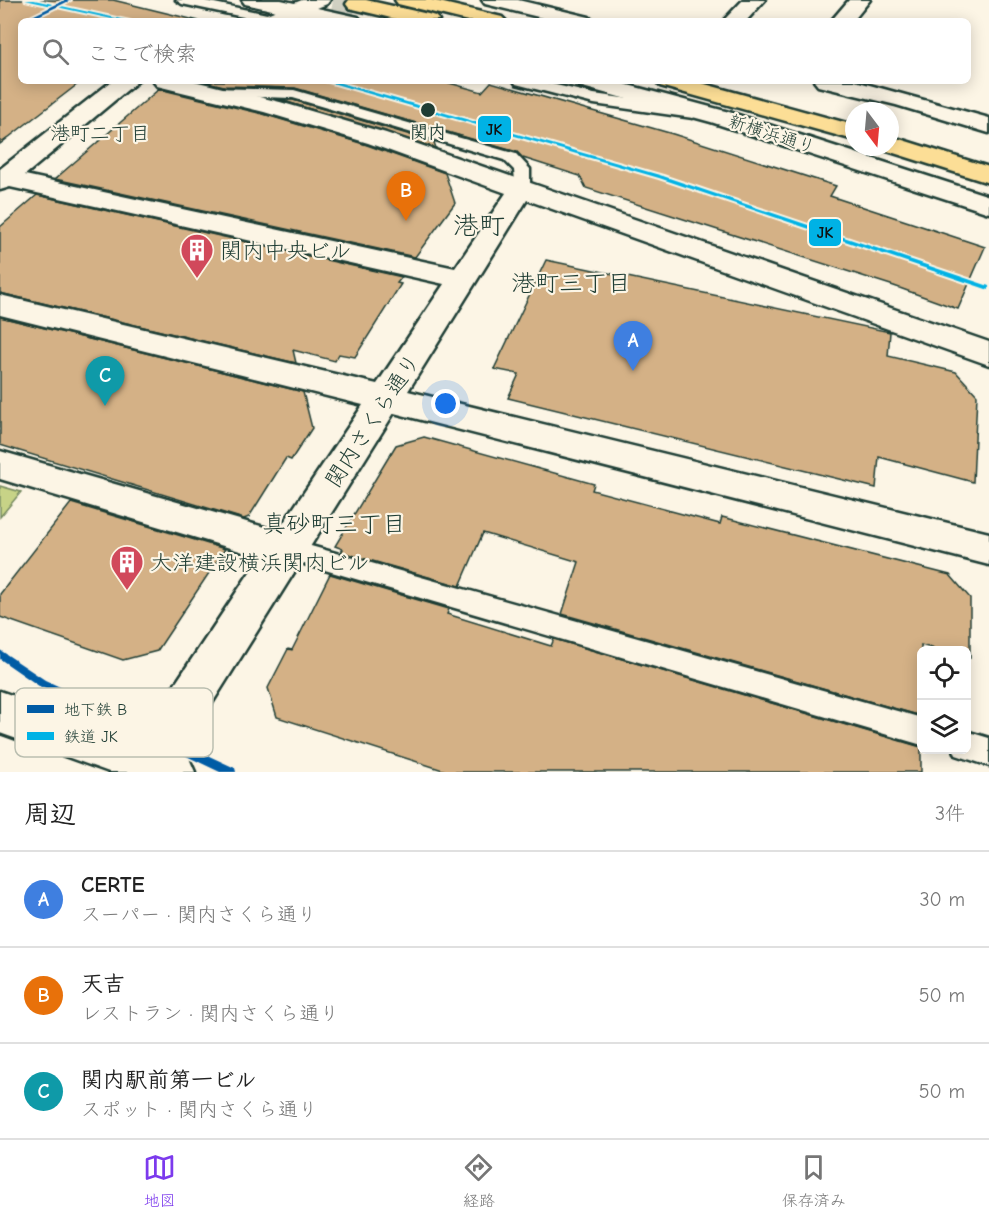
<!DOCTYPE html>
<html lang="ja">
<meta charset="utf-8">
<style>
body{margin:0;font-family:"Comic Neue","Klee One",sans-serif;background:#f6f6f6;color:#222}
.controls{position:absolute;right:18px;bottom:18px;display:grid;overflow:hidden;border-radius:9px;box-shadow:0 3px 15px #0003}
.controls button{width:54px;height:54px;display:grid;place-items:center;padding:0;border:0;border-bottom:2px solid #e0e0e0;background:#fff;color:#222;font:30px sans-serif}
.compass{position:absolute;left:845px;top:102px;width:54px;height:54px;border-radius:50%;background:#fff;box-shadow:0 3px 15px #0003;rotate:164deg}
.you{position:absolute;left:446px;top:404px;width:21px;height:21px;margin:-15px;border:4px solid #fff;border-radius:50%;background:#1a73e8;box-shadow:0 0 0 9px #1a73e833}
.badge{display:grid;place-items:center;width:39px;height:39px;border-radius:50%;background:#7c3aed;color:#fff;font-size:20px;font-weight:700}
.pin{position:absolute;translate:-50% -50px;filter:drop-shadow(0 2px 3px #0008)}
.pin::after{content:'';position:absolute;top:32px;width:21px;height:18px;background:inherit;clip-path:polygon(0 0,100% 0,50% 100%)}
.list{margin:0;padding:0;list-style:none}
h2{display:flex;justify-content:space-between;align-items:center;height:78px;margin:0;padding:0 24px;font-size:26px}
h2 small{font-size:20px;font-weight:400;color:#767676}
.list li{display:grid;grid-template-columns:39px 1fr auto;gap:18px;align-items:center;box-sizing:border-box;height:96px;padding:0 24px;border-top:2px solid #e0e0e0}
.list b{display:block;font-size:22px;white-space:nowrap}
.list p{margin:0;font-size:20px;white-space:nowrap;color:#767676}
.list em{font-size:20px;font-style:normal;color:#767676}
.icon{flex:none;width:33px;height:33px;fill:none;stroke:currentColor;stroke-width:2;stroke-linecap:round;stroke-linejoin:round}
.map{position:relative;flex:none;width:989px;height:772px;overflow:hidden}
.search{position:absolute;background:#fff;box-shadow:0 3px 15px #0003;left:18px;right:18px;top:18px;height:66px;display:flex;align-items:center;gap:15px;box-sizing:border-box;padding:0 21px;border-radius:9px;color:#767676;font-size:22px}
.sheet{height:366px;background:#fff}
nav{display:flex;justify-content:space-around;align-items:center;box-sizing:border-box;height:84px;border-top:2px solid #e0e0e0;background:#fff;font-size:16px;color:#767676}
nav a{display:grid;justify-items:center;gap:3px}
nav .on{color:#7c3aed}
.map>svg:first-child{display:block}
.green{fill:#c7d387;stroke:#73885e;stroke-width:1.5}
.building{fill:#d4b186;stroke:#1f3d34;stroke-width:1.5}
.lines{fill:none;stroke-linecap:round;stroke-linejoin:round}
.motorway-tunnel{stroke:#d0d0c2;stroke-width:23;stroke-dasharray:23 12;stroke-linecap:butt}
.service-casing{stroke:#1f3d34;stroke-width:5}
.minor-casing{stroke:#1f3d34;stroke-width:5}
.tertiary-casing{stroke:#1f3d34;stroke-width:5}
.motorway-casing{stroke:#1f3d34;stroke-width:5}
.service{fill:#fcf5e5;fill-rule:evenodd}
.minor{fill:#fcf5e5;fill-rule:evenodd}
.tertiary{fill:#fcf5e5;fill-rule:evenodd}
.motorway{fill:#fcde96;fill-rule:evenodd}
.rail-1-casing{stroke:#fcf5e5;stroke-width:4}
.rail-1{fill:#00b2e5;fill-rule:evenodd}
.metro-1-casing{stroke:#fcf5e5;stroke-width:4}
.metro-1{fill:#005ba5;fill-rule:evenodd}
.stop-dot{fill:#1f3d34;stroke:#fcf5e5;stroke-width:2}
.labels{text-anchor:middle;stroke-width:4.5;stroke-linejoin:round;paint-order:stroke}
.far-stop-label{font-size:18px;font-weight:bold;fill:#1f3d34;stroke:#fcf5e5}
.far-street-label{font-size:18px;fill:#1f3d34;stroke:#fcf5e5}
.far-neighbourhood-label{font-size:20px;fill:#1f3d34;stroke:#fcf5e5}
.poi-label{font-size:22px;fill:#1f3d34;stroke:#fcf5e5;text-anchor:start}
.street-label{font-size:22px;fill:#1f3d34;stroke:#fcf5e5}
.neighbourhood-label{font-size:24px;fill:#1f3d34;stroke:#fcf5e5}
.quarter-label{font-size:26px;fill:#1f3d34;stroke:#fcf5e5}
.key{fill:#fcf5e5;stroke:#babeb0;stroke-width:1.5}
.key-label{font-size:16px;fill:#1f3d34}
.line-badge{stroke:#fcf5e5;stroke-width:2}
.pale-badge-label{font-size:16px;text-anchor:middle;font-weight:bold;fill:#111}
</style>
<div class="map">
<svg width="989" height="772" viewBox="0 0 989 772">
<rect width="100%" height="100%" fill="#fcf5e5"/>
<filter id="ink" filterUnits="userSpaceOnUse"><feTurbulence type="fractalNoise" baseFrequency=".0167" numOctaves="2"/><feDisplacementMap in="SourceGraphic" scale="12" xChannelSelector="R" yChannelSelector="G"/><feConvolveMatrix kernelMatrix="1 2 1 2 8 2 1 2 1" color-interpolation-filters="sRGB"/></filter>
<g filter="url(#ink)">
<polygon class="green" points="0,486 21,492 0,517"/>
<g class="building">
<polygon points="0,0 113,0 199,21 21,21 21,81 78,81 78,84 0,144"/>
<polygon points="203,81 442,81 482,92 491,82 673,134 836,186 830,196 985,247 958,309 894,286 586,188 580,176 523,158 517,152 295,88 224,86"/>
<polygon points="159,89 263,114 367,145 445,173 455,203 415,257 55,179"/>
<polygon points="281,100 293,100 434,142 436,148"/>
<polygon points="37,195 402,277 397,283 401,284 355,357 339,354 335,361 293,350 296,363 0,293 0,227"/>
<polygon points="546,260 890,332 888,356 956,372 977,395 973,482 879,457 876,488 508,398 519,374 494,369"/>
<polygon points="0,317 303,392 312,428 291,460 286,458 249,517 244,519 0,445"/>
<polygon points="424,437 594,484 592,490 720,524 722,517 950,575 970,598 970,658 966,657 966,651 942,651 921,645 921,716 562,614 579,562 483,533 460,586 341,552 343,549 335,546 396,445"/>
<polygon points="71,503 225,549 157,651 123,660 0,617 0,594"/>
<polygon points="330,574 449,609 447,614 551,646 554,639 921,747 921,772 449,772 277,717 268,688 288,649 292,650"/>
</g>
<g class="lines">
<polyline class="motorway-tunnel" points="333,0 356,4"/>
<defs>
<g id="service">
<polygon points="176,0 200,0 281,17 288,21 262,21 182,4"/>
<polygon points="514,81 539,81 594,94 693,108 701,113 693,118 594,104 516,84"/>
<polygon points="211,88 294,90 516,154 530,169 530,188 528,192 516,192 514,170 504,160 293,98 206,95 204,92"/>
<polygon points="286,539 922,718 922,745 277,556 274,549 277,542"/>
<polygon points="966,731 989,738 989,766 956,755 954,750 966,750"/>
</g>
<g id="minor">
<polygon points="302,0 330,0 327,4 285,21 255,21 259,17"/>
<polygon points="743,0 765,0 746,21 723,21"/>
<polygon points="849,0 870,0 853,21 831,21"/>
<polygon points="112,81 138,81 25,175 455,268 506,193 368,143 264,112 157,86 153,81 194,81 280,102 386,133 989,342 989,365 527,200 408,391 989,533 989,565 394,413 169,772 120,772 127,756 260,557 0,479 0,451 278,531 363,405 0,315 0,295 377,384 444,284 10,187 0,190 0,169"/>
</g>
<g id="tertiary">
<polygon points="242,0 281,0 358,17 362,21 322,21 245,4"/>
<polygon points="482,0 518,0 589,17 593,21 555,21 485,4"/>
<polygon points="575,81 613,81 729,112 989,196 989,213 711,122 579,86"/>
<polygon points="814,81 855,81 989,118 989,133 896,105 818,86"/>
<polygon points="0,691 188,756 195,772 109,772 0,733"/>
</g>
<g id="motorway">
<polygon points="349,0 366,0 428,14 435,16 439,20 404,21 349,8 346,4"/>
<polygon points="395,0 431,0 502,17 506,21 468,21 398,4"/>
<polygon points="656,81 694,81 854,125 854,140 660,86"/>
<polygon points="890,136 989,167 989,183 881,149 880,147 890,147"/>
</g>
</defs>
<use href="#service" class="service-casing"/>
<use href="#minor" class="minor-casing"/>
<use href="#tertiary" class="tertiary-casing"/>
<use href="#motorway" class="motorway-casing"/>
<use href="#service" class="service"/>
<use href="#minor" class="minor"/>
<use href="#tertiary" class="tertiary"/>
<use href="#motorway" class="motorway"/>
<defs>
<g id="rail-1">
<polygon points="25,0 34,0 130,21 121,21"/>
<polygon points="325,81 334,81 663,176 989,286 989,290 659,178"/>
</g>
</defs>
<use href="#rail-1" class="rail-1-casing"/>
<use href="#rail-1" class="rail-1"/>
<defs>
<g id="metro-1">
<polygon points="65,0 71,0 28,21 22,21"/>
<polygon points="0,650 45,680 235,768 236,772 220,772 39,686 0,659"/>
</g>
</defs>
<use href="#metro-1" class="metro-1-casing"/>
<use href="#metro-1" class="metro-1"/>
</g>
</g>
<defs>
<symbol id="building-pin" viewBox="-11 -11 22 30"><path d="M0 17L-7.5 6A9.5 9.5 0 1 1 7.5 6Z" fill="#d1495b" stroke="#fcf5e5"/><path d="M-4-6H4V6H1V3H-1V6H-4ZM-2.5-4.3h1.7v1.8h-1.7ZM.8-4.3h1.7v1.8H.8ZM-2.5-1h1.7V.8h-1.7ZM.8-1h1.7V.8H.8Z" fill="#fff"/></symbol>
</defs>
<g fill-rule="evenodd">
<use href="#building-pin" x="178" y="231" width="38" height="52"/>
<use href="#building-pin" x="108" y="543" width="38" height="52"/>
</g>
<circle class="stop-dot" cx="428" cy="110" r="8"/>
<g class="labels">
<g class="far-stop-label">
<text x="428" y="138">関内</text>
</g>
<g class="far-street-label">
<text transform="translate(772 134) rotate(18)" y="6">新横浜通り</text>
</g>
<g class="far-neighbourhood-label">
<text x="100" y="140">港町二丁目</text>
</g>
<g class="poi-label">
<text x="220" y="258">関内中央ビル</text>
<text x="150" y="570">大洋建設横浜関内ビル</text>
</g>
<g class="street-label">
<text transform="translate(372 420) rotate(-57)" y="8">関内さくら通り</text>
</g>
<g class="neighbourhood-label">
<text x="571" y="291">港町三丁目</text>
<text x="334" y="532">真砂町三丁目</text>
</g>
<g class="quarter-label">
<text x="479" y="234">港町</text>
</g>
</g>
<rect x="15" y="688" width="198" height="69" rx="9" class="key"/>
<rect x="27" y="705" width="27" height="8" fill="#005ba5"/>
<rect x="27" y="732" width="27" height="8" fill="#00b2e5"/>
<g class="key-label">
<text x="64" y="715">地下鉄 B</text>
<text x="64" y="742">鉄道 JK</text>
</g>
<g class="line-badge">
<rect x="477" y="115" width="35" height="28" rx="6" fill="#00b2e5"/>
<rect x="808" y="218" width="34" height="29" rx="6" fill="#00b2e5"/>
</g>
<g class="pale-badge-label">
<text x="494" y="135">JK</text>
<text x="825" y="238">JK</text>
</g>
</svg>
<div class="controls">
<button><svg class="icon" aria-label="locate" viewBox="0 0 24 24"><circle cx="12" cy="12" r="6"/><path d="M12 2v4M12 18v4M2 12h4M18 12h4"/></svg></button>
<button><svg class="icon" aria-label="layers" viewBox="0 0 24 24"><path d="M12 4l9 5-9 5-9-5zM3 14l9 5 9-5"/></svg></button>
</div>
<svg class="compass" viewBox="-18 -18 36 36"><path d="M0-13l5 13h-10z" fill="#e53935"/><path d="M0 13l5-13h-10z" fill="#767676"/></svg>
<div class="you"></div>
<div class="pin badge" style="left:633px;top:371px;background:#3f7fe0">A</div>
<div class="pin badge" style="left:406px;top:221px;background:#e8710a">B</div>
<div class="pin badge" style="left:105px;top:406px;background:#0f9aa8">C</div>
<div class="search"><svg class="icon" aria-label="search" viewBox="0 0 24 24"><circle cx="10" cy="10" r="6"/><path d="M15 15l6 6"/></svg>ここで検索</div>
</div>
<section class="sheet">
<h2>周辺<small>3件</small></h2>
<ul class="list">
<li><span class="badge" style="background:#3f7fe0">A</span><div><b>CERTE</b><p>スーパー · 関内さくら通り</p></div><em>30 m</em></li>
<li><span class="badge" style="background:#e8710a">B</span><div><b>天吉</b><p>レストラン · 関内さくら通り</p></div><em>50 m</em></li>
<li><span class="badge" style="background:#0f9aa8">C</span><div><b>関内駅前第一ビル</b><p>スポット · 関内さくら通り</p></div><em>50 m</em></li>
</ul>
</section>
<nav>
<a class="on"><svg class="icon" aria-label="map" viewBox="0 0 24 24"><path d="M3 6l6-2 6 2 6-2v14l-6 2-6-2-6 2zM9 4v14M15 6v14"/></svg>地図</a>
<a><svg class="icon" aria-label="directions" viewBox="0 0 24 24"><path d="M12 3l9 9-9 9-9-9zM9 14v-3h6M13 9l2 2-2 2"/></svg>経路</a>
<a><svg class="icon" aria-label="saved" viewBox="0 0 24 24"><path d="M7 4h10v16l-5-4-5 4z"/></svg>保存済み</a>
</nav>
